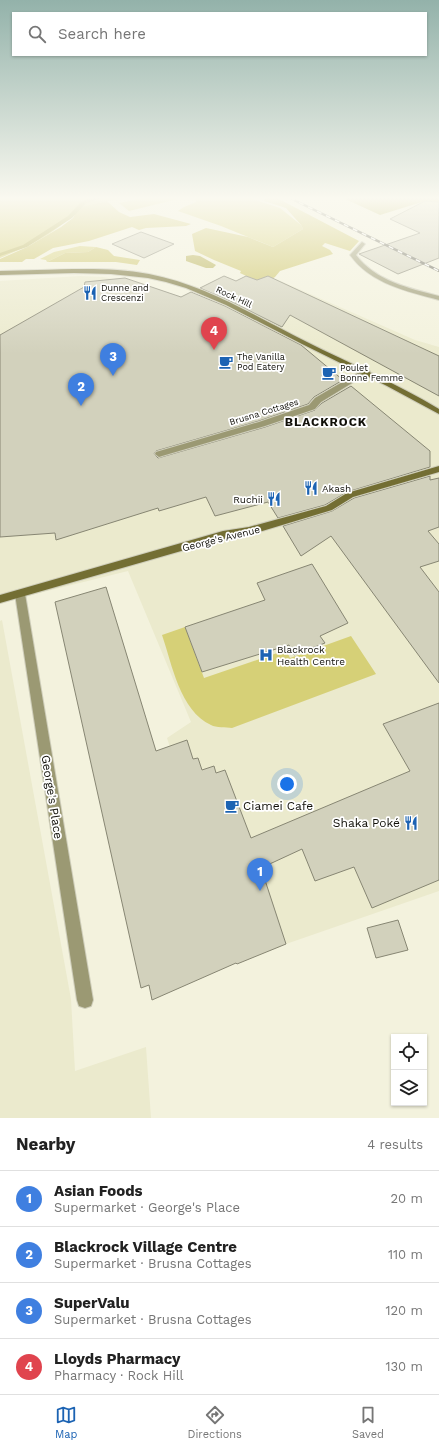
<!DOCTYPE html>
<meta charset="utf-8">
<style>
body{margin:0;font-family:"Work Sans",sans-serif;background:#f2f2f2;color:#222}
.controls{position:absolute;right:12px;bottom:12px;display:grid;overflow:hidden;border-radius:0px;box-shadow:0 1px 3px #0004}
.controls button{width:36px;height:36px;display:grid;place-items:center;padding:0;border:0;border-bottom:1px solid #e0e0e0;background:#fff;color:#222;font:20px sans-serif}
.you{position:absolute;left:287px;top:784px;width:14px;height:14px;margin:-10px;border:3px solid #fff;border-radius:50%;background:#1a73e8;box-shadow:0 0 0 6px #1a73e833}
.badge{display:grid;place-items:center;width:26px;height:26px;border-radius:50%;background:#1c63b3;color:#fff;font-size:13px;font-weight:700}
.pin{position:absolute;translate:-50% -33px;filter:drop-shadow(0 1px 2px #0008)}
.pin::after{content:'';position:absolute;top:21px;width:14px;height:12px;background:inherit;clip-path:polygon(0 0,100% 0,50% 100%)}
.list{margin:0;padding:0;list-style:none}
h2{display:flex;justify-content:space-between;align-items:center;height:52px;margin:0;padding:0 16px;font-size:17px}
h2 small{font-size:13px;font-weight:400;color:#767676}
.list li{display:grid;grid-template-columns:26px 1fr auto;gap:12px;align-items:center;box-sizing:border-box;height:56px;padding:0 16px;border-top:1px solid #e0e0e0}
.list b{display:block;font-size:15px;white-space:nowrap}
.list p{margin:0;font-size:13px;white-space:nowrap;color:#767676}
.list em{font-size:13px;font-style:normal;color:#767676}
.icon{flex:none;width:22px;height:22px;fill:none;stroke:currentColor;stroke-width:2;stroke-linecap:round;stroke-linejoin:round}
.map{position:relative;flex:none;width:439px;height:1118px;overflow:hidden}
.search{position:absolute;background:#fff;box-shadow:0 1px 3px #0004;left:12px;right:12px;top:12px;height:44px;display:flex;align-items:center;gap:10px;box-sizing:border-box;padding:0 14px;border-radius:0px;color:#767676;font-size:15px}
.sheet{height:276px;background:#fff}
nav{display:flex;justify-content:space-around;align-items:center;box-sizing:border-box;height:56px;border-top:1px solid #e0e0e0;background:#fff;font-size:11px;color:#767676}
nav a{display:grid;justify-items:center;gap:2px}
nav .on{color:#1c63b3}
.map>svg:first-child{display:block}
.built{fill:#ebeacd}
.green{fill:#d6d077}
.forest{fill:#ccc465}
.water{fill:#b5ae4e}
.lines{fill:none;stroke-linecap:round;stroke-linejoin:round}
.stream{fill:#b5ae4e;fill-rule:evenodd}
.building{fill:#d2d1bc;stroke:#878673}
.street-casing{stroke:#cfcebb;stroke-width:2}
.secondary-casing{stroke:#cfcebb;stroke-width:2}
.street{fill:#9b9973;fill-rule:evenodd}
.secondary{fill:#736e33;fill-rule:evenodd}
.rail-casing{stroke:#68675a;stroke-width:2.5}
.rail{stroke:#fff;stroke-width:1.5;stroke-dasharray:5;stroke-linecap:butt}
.labels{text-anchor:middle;stroke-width:3.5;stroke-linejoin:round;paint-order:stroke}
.far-poi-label{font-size:9px;fill:#111009;stroke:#fff;text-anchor:start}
.far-street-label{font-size:9px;fill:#111009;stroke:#fff}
.poi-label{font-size:10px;fill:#111009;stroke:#fff;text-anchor:start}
.street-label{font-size:10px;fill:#111009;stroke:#fff}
.far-district-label{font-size:12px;font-weight:bold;letter-spacing:1px;fill:#111009;stroke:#fff}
.near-street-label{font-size:12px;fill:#111009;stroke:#fff}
.near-poi-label{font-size:12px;fill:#111009;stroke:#fff;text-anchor:start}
</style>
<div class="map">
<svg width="439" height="1118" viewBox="0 0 439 1118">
<rect width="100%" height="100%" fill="#f3f2dd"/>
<g class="built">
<polygon points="267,275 415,340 439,347 439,891 286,944 237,964 206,858 167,738 191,722 128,571 19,598 0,598 0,281 80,276 103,277 145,285 207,305"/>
<polygon points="2,620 71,999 75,1071 146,1047 151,1118 0,1118 0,621"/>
</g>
<g class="green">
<path d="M0,198H122L79,207C60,232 29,246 0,258Z"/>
<polygon points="143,198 176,198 178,199 129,211 119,203"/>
<polygon points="195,198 249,198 280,208 301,225 303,229 273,247 221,226 178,211 184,207 196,202"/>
<polygon points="80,246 96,247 88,252 65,253 47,262 46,260 40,259 54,252"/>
<path d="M185,627L204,678L286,650L290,658L351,636L376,674L232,728C226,727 216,728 211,725C180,711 172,664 162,635Z"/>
</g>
<g class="forest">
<polygon points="266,198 277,198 359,241 350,251 325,243 322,246 330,250 333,254 280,271 275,277 263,284 240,273 241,271 214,260 195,251 192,234 206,228 248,237 273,247 303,229 301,225 286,208 264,201 264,199"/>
<polygon points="107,201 119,212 130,217 154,214 191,224 186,226 146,228 139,230 132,227 89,241 53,248 34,259 26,259 22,262 0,262 0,259 27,247 61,227 73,218 79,207"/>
<polygon points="96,247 108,250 114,256 140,260 137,265 116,262 47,262 65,253 88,252"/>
</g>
<g class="water">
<polygon points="343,198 439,198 439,202 425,201 380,215"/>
<polygon points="193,255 200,256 216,265 213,268 206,268 186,261 186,256"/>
</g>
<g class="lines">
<polygon class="stream" points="95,198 102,198 86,203 72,218 27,247 0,256 0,253 23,245 68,216 82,201"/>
</g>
<g class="building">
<polygon points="425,201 439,202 439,258 398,274 359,254 420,233 390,219"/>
<polygon points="141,232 174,244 144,258 112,244"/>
<polygon points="224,276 236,281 246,276 257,280 268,276 439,356 439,396 290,315 282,327 230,301 200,288"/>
<polygon points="125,278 181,297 191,292 225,306 301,345 343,380 314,397 308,404 259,421 156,451 154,454 158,458 265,427 315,410 322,403 351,386 430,451 430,467 347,492 325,505 278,518 268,502 215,516 206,497 159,511 158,508 56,540 55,533 0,537 0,335 84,287 85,282"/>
<polygon points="430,476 430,480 439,478 439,527 428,531 439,544 439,561 420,567 439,592 439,683 331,536 301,556 283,526 332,511 354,498"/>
<polygon points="312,564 348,623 320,636 325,643 294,655 289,645 202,672 185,627 265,600 257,583"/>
<polygon points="106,587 156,751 187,740 193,759 198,758 202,770 214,766 216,773 225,770 251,838 410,771 383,724 439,703 439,880 372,908 354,867 315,881 302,849 261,868 286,944 237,964 236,963 152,1000 149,985 141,988 55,602"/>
<polygon points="398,920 408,950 376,958 367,928"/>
</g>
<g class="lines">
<defs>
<g id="street">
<path d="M362,242L365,244L356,255C376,281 408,288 439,296V300C406,291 371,284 350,255Z"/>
<polygon points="363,370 369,370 370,372 321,402 315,409 265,426 162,456 159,457 155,454 156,452 259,422 309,405 315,398"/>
<polygon points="20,590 24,591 25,594 93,1000 91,1006 85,1008 79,1006 77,1000 15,594 16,591"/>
</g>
<g id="secondary">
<path d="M37,270C74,269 112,267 149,274C206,285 255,316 307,342C351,364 396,383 439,409V414L387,386L302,344L226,305L186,288L166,282L148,278L111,274L74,273L0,275V271Z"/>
<polygon points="439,466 439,472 353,497 332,510 249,535 223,539 0,603 0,595 223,531 249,527 326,506 347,493"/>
</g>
</defs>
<use href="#street" class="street-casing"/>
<use href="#secondary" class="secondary-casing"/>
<use href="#street" class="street"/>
<use href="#secondary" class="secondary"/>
<defs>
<polyline id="rail" points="290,198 439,271"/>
</defs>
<use href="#rail" class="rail-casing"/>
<use href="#rail" class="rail"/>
</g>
<linearGradient id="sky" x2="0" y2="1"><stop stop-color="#93b2aa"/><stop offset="0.56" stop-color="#faf9f0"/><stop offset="1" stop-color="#faf9f0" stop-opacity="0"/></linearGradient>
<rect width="439" height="354" fill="url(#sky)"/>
<defs>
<symbol id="restaurant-bare" viewBox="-9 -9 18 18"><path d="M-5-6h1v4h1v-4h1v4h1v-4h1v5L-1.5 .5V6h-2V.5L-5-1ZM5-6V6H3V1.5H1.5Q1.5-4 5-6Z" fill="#1c63b3" stroke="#fff" stroke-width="2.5" paint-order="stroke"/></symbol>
<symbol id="cafe-bare" viewBox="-9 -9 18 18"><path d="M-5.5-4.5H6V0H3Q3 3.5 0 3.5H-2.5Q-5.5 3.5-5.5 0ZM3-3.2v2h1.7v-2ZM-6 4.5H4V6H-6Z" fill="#1c63b3" stroke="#fff" stroke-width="2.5" paint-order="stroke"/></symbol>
<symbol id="hospital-bare" viewBox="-9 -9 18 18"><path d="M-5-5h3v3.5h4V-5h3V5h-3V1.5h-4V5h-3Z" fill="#1c63b3" stroke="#fff" stroke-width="2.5" paint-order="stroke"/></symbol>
</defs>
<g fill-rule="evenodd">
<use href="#restaurant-bare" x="80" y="283" width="20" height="20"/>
<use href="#cafe-bare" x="216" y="352" width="20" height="20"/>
<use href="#cafe-bare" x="319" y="363" width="20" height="20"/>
<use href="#restaurant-bare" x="301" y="478" width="20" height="20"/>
<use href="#restaurant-bare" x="264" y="489" width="20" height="20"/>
<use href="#hospital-bare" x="256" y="645" width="20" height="20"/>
<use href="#cafe-bare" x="222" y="796" width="20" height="20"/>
<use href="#restaurant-bare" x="401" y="813" width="20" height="20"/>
</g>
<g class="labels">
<g class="far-poi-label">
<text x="101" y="291">Dunne and<tspan x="101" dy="10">Crescenzi</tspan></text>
<text x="237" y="360">The Vanilla<tspan x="237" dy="10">Pod Eatery</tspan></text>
<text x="340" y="371">Poulet<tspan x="340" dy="10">Bonne Femme</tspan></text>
</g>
<g class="far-street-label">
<text transform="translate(234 297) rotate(25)" y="3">Rock Hill</text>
<text transform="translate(264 412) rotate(-17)" y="3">Brusna Cottages</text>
</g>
<g class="poi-label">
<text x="322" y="492">Akash</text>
<text x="263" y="503" text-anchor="end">Ruchii</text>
<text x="277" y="653">Blackrock<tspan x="277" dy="12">Health Centre</tspan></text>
</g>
<g class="street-label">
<text transform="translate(221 538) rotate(-14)" y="4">George's Avenue</text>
</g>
<g class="far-district-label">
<text x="326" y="426">BLACKROCK</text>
</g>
<g class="near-street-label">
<text transform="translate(52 797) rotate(81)" y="4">George's Place</text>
</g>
<g class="near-poi-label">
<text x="243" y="810">Ciamei Cafe</text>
<text x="400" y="827" text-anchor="end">Shaka Poké</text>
</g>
</g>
</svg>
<div class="controls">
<button><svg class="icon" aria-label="locate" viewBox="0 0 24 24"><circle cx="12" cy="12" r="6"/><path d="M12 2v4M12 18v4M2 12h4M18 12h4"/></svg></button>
<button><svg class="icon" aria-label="layers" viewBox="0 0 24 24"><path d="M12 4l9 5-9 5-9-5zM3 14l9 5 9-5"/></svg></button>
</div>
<div class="you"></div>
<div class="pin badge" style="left:260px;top:891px;background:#3f7fe0">1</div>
<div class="pin badge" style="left:81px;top:406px;background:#3f7fe0">2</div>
<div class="pin badge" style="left:113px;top:376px;background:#3f7fe0">3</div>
<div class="pin badge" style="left:214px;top:350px;background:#e0444e">4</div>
<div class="search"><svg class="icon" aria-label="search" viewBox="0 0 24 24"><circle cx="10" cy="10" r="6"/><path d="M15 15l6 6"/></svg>Search here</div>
</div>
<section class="sheet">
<h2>Nearby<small>4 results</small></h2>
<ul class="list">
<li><span class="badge" style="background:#3f7fe0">1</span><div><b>Asian Foods</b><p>Supermarket · George's Place</p></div><em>20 m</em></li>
<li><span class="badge" style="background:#3f7fe0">2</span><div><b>Blackrock Village Centre</b><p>Supermarket · Brusna Cottages</p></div><em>110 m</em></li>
<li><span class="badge" style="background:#3f7fe0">3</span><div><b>SuperValu</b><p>Supermarket · Brusna Cottages</p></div><em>120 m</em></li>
<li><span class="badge" style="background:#e0444e">4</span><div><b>Lloyds Pharmacy</b><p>Pharmacy · Rock Hill</p></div><em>130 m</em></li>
</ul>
</section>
<nav>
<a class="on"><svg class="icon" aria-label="map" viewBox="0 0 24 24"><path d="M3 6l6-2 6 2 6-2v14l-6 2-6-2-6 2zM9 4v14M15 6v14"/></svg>Map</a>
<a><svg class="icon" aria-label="directions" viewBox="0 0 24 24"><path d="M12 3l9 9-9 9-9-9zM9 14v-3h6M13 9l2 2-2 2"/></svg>Directions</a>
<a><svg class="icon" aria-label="saved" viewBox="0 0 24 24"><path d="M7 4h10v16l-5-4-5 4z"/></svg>Saved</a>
</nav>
